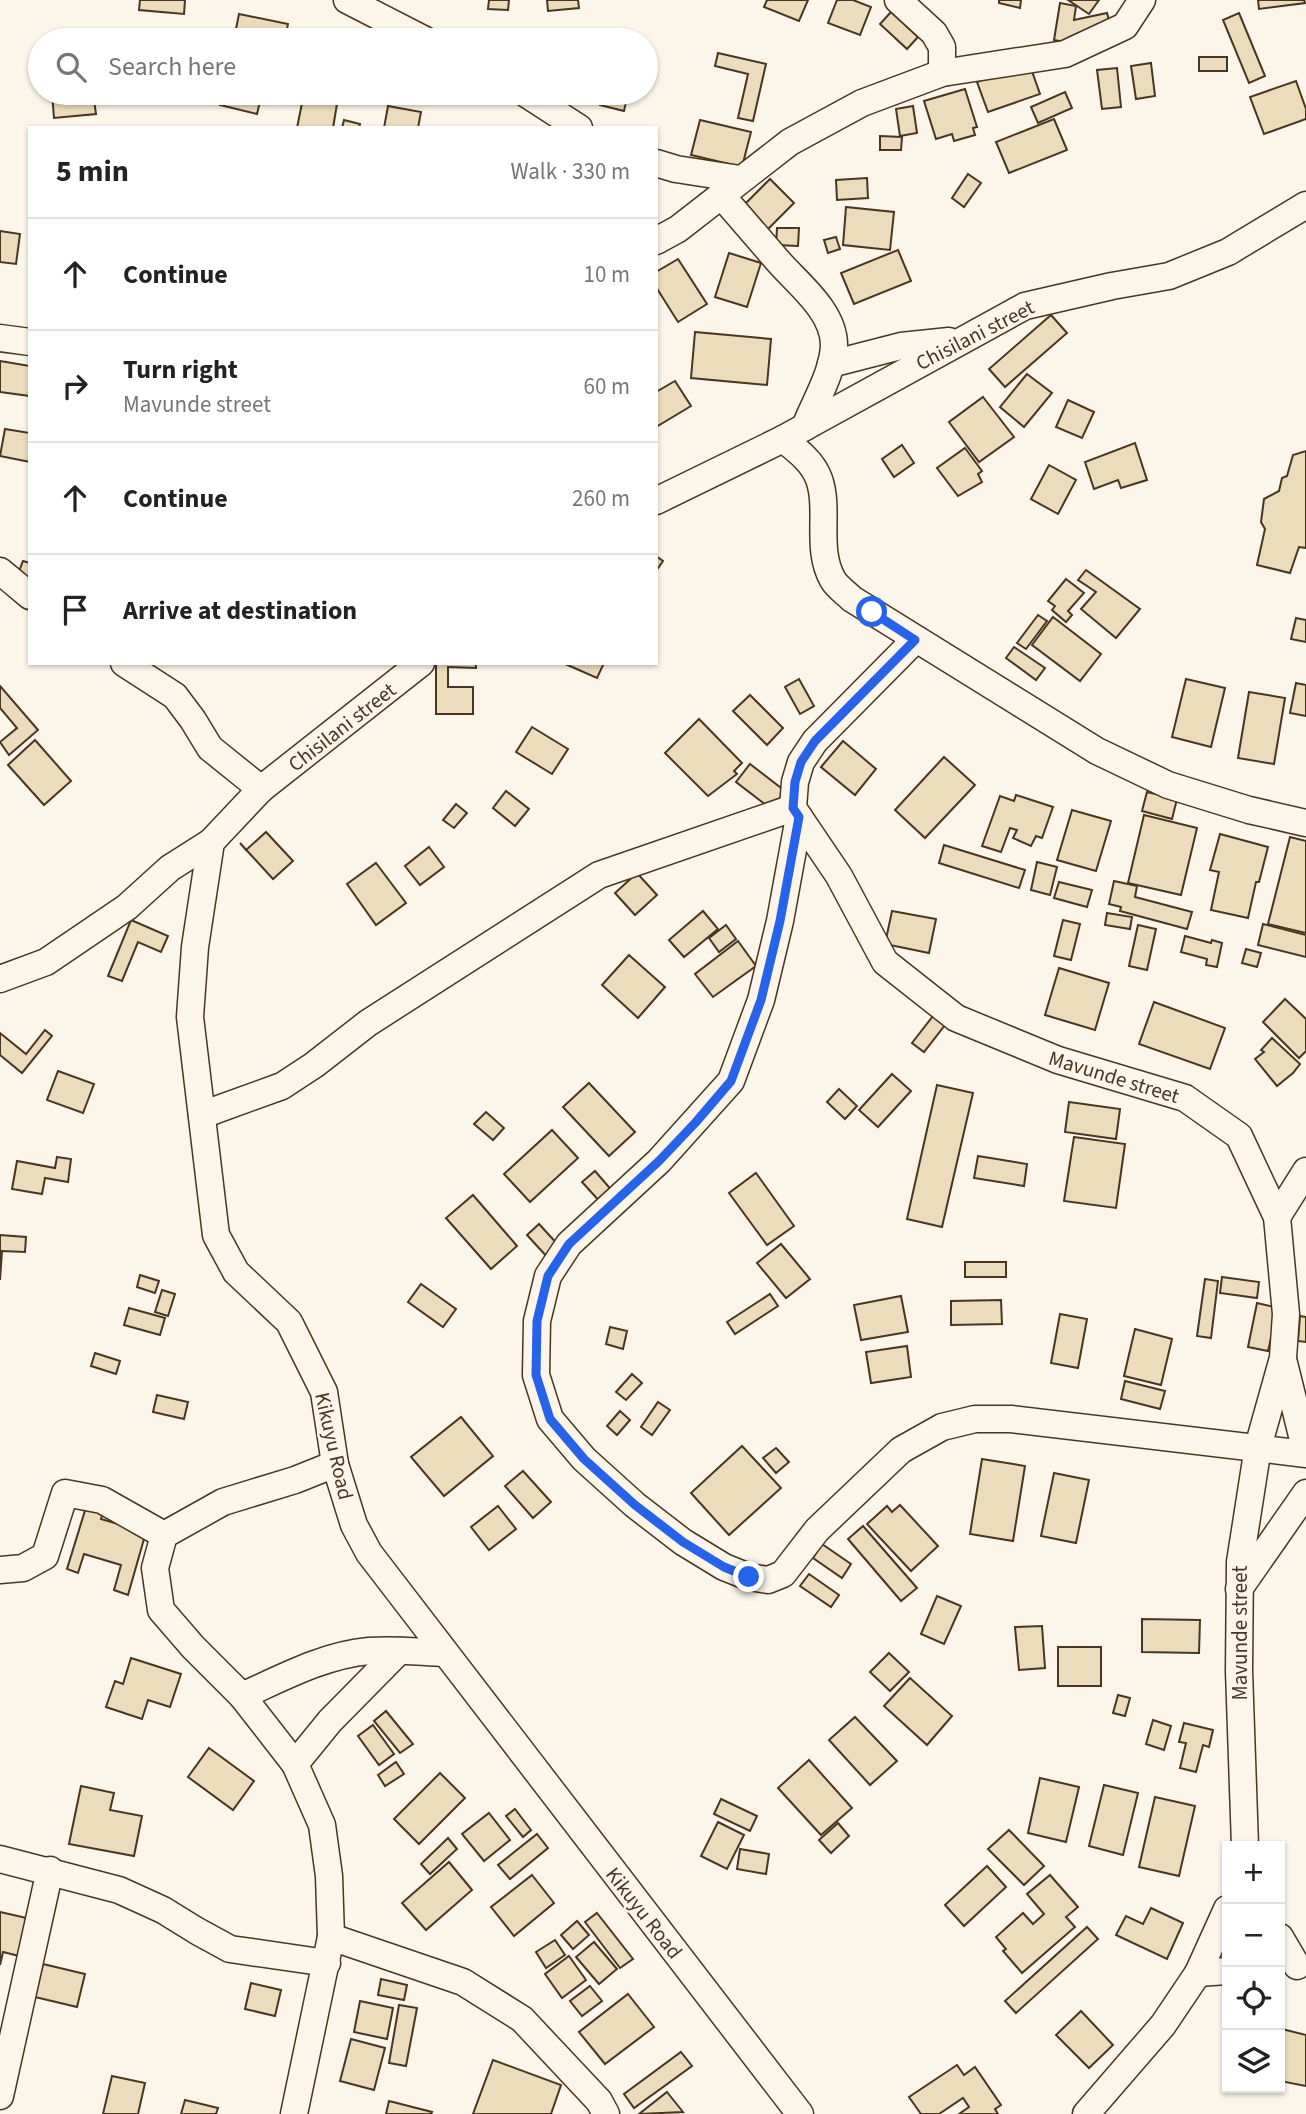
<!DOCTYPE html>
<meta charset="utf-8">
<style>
body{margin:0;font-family:"Source Sans 3",sans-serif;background:#f2f2f2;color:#222}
.controls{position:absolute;right:21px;bottom:21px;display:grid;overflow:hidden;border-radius:0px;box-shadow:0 2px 5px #0004}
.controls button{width:63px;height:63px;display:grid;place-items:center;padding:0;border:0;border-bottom:2px solid #e0e0e0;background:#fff;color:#222;font:35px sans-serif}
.stop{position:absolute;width:21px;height:21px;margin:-16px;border:5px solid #2563eb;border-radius:50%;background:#fff}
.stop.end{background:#2563eb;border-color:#fff;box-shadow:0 2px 7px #0008}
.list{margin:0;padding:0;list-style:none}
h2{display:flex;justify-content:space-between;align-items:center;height:91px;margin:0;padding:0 28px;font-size:30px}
h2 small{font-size:23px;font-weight:400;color:#767676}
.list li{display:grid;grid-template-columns:46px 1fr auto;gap:21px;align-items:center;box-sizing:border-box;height:112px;padding:0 28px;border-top:2px solid #e0e0e0}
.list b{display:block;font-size:26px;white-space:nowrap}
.list p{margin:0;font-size:23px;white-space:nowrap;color:#767676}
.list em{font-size:23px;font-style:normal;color:#767676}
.icon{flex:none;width:38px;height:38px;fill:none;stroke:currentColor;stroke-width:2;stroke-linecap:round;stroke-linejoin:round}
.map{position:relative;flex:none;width:1306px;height:2114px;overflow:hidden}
.search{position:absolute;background:#fff;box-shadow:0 2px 5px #0004;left:28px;top:28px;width:630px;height:77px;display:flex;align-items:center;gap:18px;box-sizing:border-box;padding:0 24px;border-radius:38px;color:#767676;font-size:26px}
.panel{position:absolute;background:#fff;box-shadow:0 2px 5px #0004;left:28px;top:126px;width:630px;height:539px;border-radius:0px}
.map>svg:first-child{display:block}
.building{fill:#ecdcbc;stroke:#4a3520;stroke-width:2}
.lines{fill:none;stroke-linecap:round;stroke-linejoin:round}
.minor-casing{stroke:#4a3520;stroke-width:29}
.minor{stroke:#fbf6e9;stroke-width:26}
.route{stroke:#2563eb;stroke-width:9}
.labels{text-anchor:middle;stroke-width:5;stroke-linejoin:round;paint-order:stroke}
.street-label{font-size:21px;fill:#4a3520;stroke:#fbf6e9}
</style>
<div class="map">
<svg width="1306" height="2114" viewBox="0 0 1306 2114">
<rect width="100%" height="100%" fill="#fbf6e9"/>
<g class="building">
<polygon points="140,0 185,0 184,14 139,10"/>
<polygon points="489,0 509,0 508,10 488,9"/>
<polygon points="547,0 578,0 579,8 548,11"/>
<polygon points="767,0 808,0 799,21 764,7"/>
<polygon points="837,0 853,0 871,7 860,35 828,23"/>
<polygon points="999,0 1021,0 1020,8 999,3"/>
<polygon points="1068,0 1099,0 1089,14"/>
<polygon points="1258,0 1304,0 1305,3 1259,9"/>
<polygon points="1060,3 1076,6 1074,20 1107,13 1111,27 1071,36 1069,43 1054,40"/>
<polygon points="891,12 918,37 907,49 880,24"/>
<polygon points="1239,13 1265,76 1249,83 1223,20"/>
<polygon points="239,14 288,24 285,39 236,29"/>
<polygon points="718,53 766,64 753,121 738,118 748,74 715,66"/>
<rect x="1199" y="57" width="28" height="14"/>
<polygon points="1029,63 1040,94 988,112 977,82"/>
<polygon points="1151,63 1155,96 1136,99 1131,66"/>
<polygon points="1117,68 1121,107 1102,109 1097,70"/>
<polygon points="1296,81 1306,109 1306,119 1264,134 1250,97"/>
<polygon points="965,89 977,127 973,128 975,135 954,141 952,134 936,139 924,101"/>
<polygon points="1065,92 1072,108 1038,123 1031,107"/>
<polygon points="52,93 63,93 64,102 81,101 80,93 93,93 96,114 54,118"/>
<polygon points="222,93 262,93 257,114 220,105"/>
<polygon points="304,93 338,98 333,128 297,128"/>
<polygon points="398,93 427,93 427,95"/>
<polygon points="603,93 628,93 624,111 600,105"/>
<polygon points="388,106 421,112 418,128 384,128"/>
<polygon points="913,106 917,133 900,136 896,109"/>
<polygon points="1054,119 1067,150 1009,173 996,142"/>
<polygon points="344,120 360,124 359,128 342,128"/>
<polygon points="700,120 751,132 742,167 691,155"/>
<polygon points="880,136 902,137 901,150 880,150"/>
<polygon points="968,174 981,183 964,207 952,198"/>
<polygon points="867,178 868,198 837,200 836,180"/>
<polygon points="770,179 794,203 768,229 744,205"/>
<polygon points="846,207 894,212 890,250 843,245"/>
<polygon points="777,228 799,228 798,246 776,245"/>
<polygon points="0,231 20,234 16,264 0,262"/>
<polygon points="836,237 840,249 828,253 824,240"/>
<polygon points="898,250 911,281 854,304 841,273"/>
<polygon points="729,253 761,263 747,307 715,297"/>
<polygon points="678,259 707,304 678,322 656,287 656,272"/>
<polygon points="1051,315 1067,333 1005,387 989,369"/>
<polygon points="695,332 771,339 767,385 691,378"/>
<polygon points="0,361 30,366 30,396 0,392"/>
<polygon points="1027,374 1052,393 1024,427 1000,407"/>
<polygon points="675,381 691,406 656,427 656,392"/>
<polygon points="983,397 1014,437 979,462 949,422"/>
<polygon points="1068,400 1094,412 1082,438 1056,427"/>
<polygon points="5,429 30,433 30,462 0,456"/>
<polygon points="1135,443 1147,480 1121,488 1118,480 1094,489 1085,462"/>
<polygon points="902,445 914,463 894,477 882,459"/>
<polygon points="965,448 982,471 978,474 982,482 958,496 937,468"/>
<polygon points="1306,451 1306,548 1299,547 1290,573 1257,565 1265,529 1261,522 1264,499 1279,491 1282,478 1287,476 1293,455"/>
<polygon points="1049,465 1076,480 1058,514 1031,499"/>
<polygon points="656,556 663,561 656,571"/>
<polygon points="23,561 30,563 30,588 15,582"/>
<polygon points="1086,570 1140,609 1116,638 1081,609 1096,592 1078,580"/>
<polygon points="1066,579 1084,593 1068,611 1072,615 1066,622 1052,610 1055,606 1048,601"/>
<polygon points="1038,615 1047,621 1026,649 1017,643"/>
<polygon points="1053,617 1101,654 1080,681 1032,645"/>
<polygon points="1296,618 1306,620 1306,642 1291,639"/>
<polygon points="1014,647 1045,668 1036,680 1006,658"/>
<polygon points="436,663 476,663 476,668 448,667 448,687 473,687 473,714 436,714"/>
<polygon points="563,663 604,663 597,678"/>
<polygon points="799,679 814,706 800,714 785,687"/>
<polygon points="1186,679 1225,688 1211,747 1172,737"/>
<polygon points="1296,683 1306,685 1306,716 1290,713"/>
<polygon points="0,686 38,730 9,755 0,742 17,728 0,708"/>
<polygon points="1249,692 1285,698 1274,764 1238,758"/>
<polygon points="750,695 783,728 767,745 733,711"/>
<polygon points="699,719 742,763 734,771 737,774 708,796 665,753"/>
<polygon points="532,727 568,749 552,774 516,752"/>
<polygon points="35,740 71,781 44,805 8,765"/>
<polygon points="843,741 876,769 855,795 821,767"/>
<polygon points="944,757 975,785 925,838 895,810"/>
<polygon points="750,764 785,791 771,809 736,782"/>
<polygon points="506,791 529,809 515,826 493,808"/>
<polygon points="1147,792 1177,799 1172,819 1142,811"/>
<polygon points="1016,795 1053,807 1042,838 1036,836 1031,846 1013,838 1017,830 1010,828 1001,852 982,846 1000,796 1014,801"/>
<polygon points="456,804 467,813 454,828 443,820"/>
<polygon points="1072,810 1111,821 1096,871 1057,860"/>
<polygon points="1144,815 1197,828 1181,895 1128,883"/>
<polygon points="266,832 293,861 273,879 240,843 246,850"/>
<polygon points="1220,834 1268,847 1259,882 1256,882 1248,918 1211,910 1219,872 1210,870"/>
<polygon points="1290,837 1306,841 1306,933 1268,924"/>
<polygon points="944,845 1025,870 1019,888 939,863"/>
<polygon points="429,847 444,867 420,885 405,866"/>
<polygon points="1037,862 1057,867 1050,895 1031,890"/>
<polygon points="376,863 406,903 376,925 347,884"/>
<polygon points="637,873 657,895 635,915 615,893"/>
<polygon points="1114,881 1137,886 1135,897 1192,912 1187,929 1120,911 1121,907 1109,904"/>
<polygon points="1059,882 1092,890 1087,907 1054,898"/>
<polygon points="703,911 718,929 684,957 669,940"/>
<polygon points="892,911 936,919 929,953 885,944"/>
<polygon points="1107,913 1132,917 1130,929 1105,925"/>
<polygon points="131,920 168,936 161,952 138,942 122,981 108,976"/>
<polygon points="1063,920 1080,924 1071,960 1054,956"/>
<polygon points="1263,924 1306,935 1306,957 1258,945"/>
<polygon points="726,925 736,939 719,952 709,938"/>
<polygon points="1138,925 1156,929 1147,970 1129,966"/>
<polygon points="1185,936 1211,943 1212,940 1222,943 1217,967 1206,965 1207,959 1181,952"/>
<polygon points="738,941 756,966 713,997 695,974"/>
<polygon points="1246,949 1261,953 1257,967 1242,963"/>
<polygon points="629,955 665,987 638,1018 602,985"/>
<polygon points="1059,968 1109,983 1095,1030 1045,1015"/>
<polygon points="1285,999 1306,1019 1306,1051 1299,1058 1263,1022"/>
<polygon points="1154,1002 1225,1028 1210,1069 1139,1044"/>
<polygon points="933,1016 945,1025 924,1052 912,1043"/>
<polygon points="45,1030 52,1036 22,1073 0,1055 0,1033 26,1054"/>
<polygon points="1272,1038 1300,1064 1293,1073 1277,1086 1255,1059 1264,1052 1261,1050"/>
<polygon points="58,1071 94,1084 83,1113 47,1100"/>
<polygon points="892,1074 911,1091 878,1127 859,1110"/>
<polygon points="589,1083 635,1132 609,1156 563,1107"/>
<polygon points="937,1085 973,1093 942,1227 907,1219"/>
<polygon points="839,1089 857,1106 845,1119 827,1102"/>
<polygon points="1069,1102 1120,1109 1116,1139 1065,1132"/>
<polygon points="486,1112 504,1128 493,1140 474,1124"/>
<polygon points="552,1130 578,1158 530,1202 504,1174"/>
<polygon points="1074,1137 1125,1144 1116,1208 1064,1201"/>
<polygon points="978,1156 1027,1164 1024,1186 974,1178"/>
<polygon points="57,1157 71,1159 68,1182 45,1178 42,1194 12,1189 17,1161 55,1168"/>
<polygon points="595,1171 614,1193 602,1204 582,1182"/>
<polygon points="756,1173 794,1226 767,1245 729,1193"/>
<polygon points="473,1195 517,1246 491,1269 446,1218"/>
<polygon points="539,1224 561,1248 549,1259 527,1235"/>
<polygon points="0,1235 26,1237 25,1252 2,1251 0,1280"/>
<polygon points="781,1244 810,1279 786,1298 757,1263"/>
<rect x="965" y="1262" width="41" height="15"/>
<polygon points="140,1275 159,1281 155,1293 137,1287"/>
<polygon points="1222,1277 1259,1282 1257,1298 1220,1293"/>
<polygon points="1205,1279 1218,1281 1211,1338 1197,1336"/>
<polygon points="421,1284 456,1309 443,1327 408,1302"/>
<polygon points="162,1290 175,1294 168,1316 155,1312"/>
<polygon points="770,1294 778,1306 735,1334 727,1322"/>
<polygon points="901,1296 908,1332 861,1340 854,1305"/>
<polygon points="1001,1300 1002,1324 951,1325 951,1301"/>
<polygon points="1257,1303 1278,1308 1268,1351 1248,1347"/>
<polygon points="129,1308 165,1318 160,1335 124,1325"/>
<polygon points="1060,1314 1087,1319 1078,1368 1051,1363"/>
<polygon points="1300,1316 1306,1317 1306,1342 1298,1341"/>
<polygon points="610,1327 627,1331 623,1349 606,1344"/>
<polygon points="1135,1329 1172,1339 1161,1385 1124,1376"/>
<polygon points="907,1346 911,1377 871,1383 866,1352"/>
<polygon points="95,1353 120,1361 116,1374 91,1366"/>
<polygon points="632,1374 642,1383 626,1400 616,1392"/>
<polygon points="1125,1381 1165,1391 1160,1409 1121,1399"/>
<polygon points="157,1395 188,1402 184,1419 153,1412"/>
<polygon points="658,1402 670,1410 652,1435 641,1427"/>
<polygon points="620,1411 630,1420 617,1435 607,1426"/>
<polygon points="461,1417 493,1456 444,1496 411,1457"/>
<polygon points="742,1446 781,1488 729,1535 691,1493"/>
<polygon points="776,1448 789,1462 776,1473 763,1458"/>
<polygon points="982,1459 1025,1466 1013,1541 970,1534"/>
<polygon points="523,1471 551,1502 533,1518 505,1486"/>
<polygon points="1054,1473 1089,1480 1076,1543 1041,1536"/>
<polygon points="87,1504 104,1509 101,1519 146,1532 128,1595 114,1590 121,1565 84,1554 78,1573 67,1569"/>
<polygon points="900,1505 938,1546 911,1571 867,1524 887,1506 892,1512"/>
<polygon points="498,1506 516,1529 489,1550 471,1527"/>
<polygon points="863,1526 917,1588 901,1601 848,1539"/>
<polygon points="822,1544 851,1564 842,1578 813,1558"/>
<polygon points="809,1574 839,1595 831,1607 800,1586"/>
<polygon points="937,1596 961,1606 944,1644 921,1634"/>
<polygon points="1142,1619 1200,1620 1199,1653 1142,1652"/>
<polygon points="1042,1626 1045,1668 1019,1670 1015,1627"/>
<rect x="1058" y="1647" width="43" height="39"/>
<polygon points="889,1653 909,1672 890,1691 870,1672"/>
<polygon points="131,1658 181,1674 170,1707 148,1700 142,1719 106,1707 115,1681 123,1684"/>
<polygon points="910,1678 952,1716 927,1745 884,1706"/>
<polygon points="1118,1695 1130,1698 1125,1716 1113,1713"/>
<polygon points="386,1711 413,1744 400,1753 374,1721"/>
<polygon points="855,1717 897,1761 870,1785 829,1740"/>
<polygon points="1153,1720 1171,1726 1164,1750 1146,1744"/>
<polygon points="1184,1723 1213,1730 1209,1747 1203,1745 1196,1772 1180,1768 1186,1743 1179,1742"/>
<polygon points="373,1725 394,1754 379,1765 358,1736"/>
<polygon points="209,1748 254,1781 233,1810 188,1777"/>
<polygon points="809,1760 852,1808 821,1835 778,1788"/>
<polygon points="396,1762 404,1774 385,1786 378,1775"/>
<polygon points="440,1773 465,1798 419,1844 394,1819"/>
<polygon points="1040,1778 1079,1787 1066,1842 1028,1833"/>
<polygon points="1104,1785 1138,1793 1123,1855 1089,1846"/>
<polygon points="81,1786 114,1793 110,1810 142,1816 134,1856 69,1844"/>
<polygon points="1155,1797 1195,1806 1179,1876 1139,1867"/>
<polygon points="721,1799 757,1816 750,1831 714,1814"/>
<polygon points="515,1809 531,1830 523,1837 506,1816"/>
<polygon points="489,1813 510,1840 484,1861 462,1834"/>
<polygon points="718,1822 744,1835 727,1869 701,1856"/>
<polygon points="838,1823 849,1836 831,1853 819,1840"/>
<polygon points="1009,1830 1044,1866 1024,1885 988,1849"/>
<polygon points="537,1834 548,1848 510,1879 498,1865"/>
<polygon points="448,1838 457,1849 430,1874 421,1864"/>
<polygon points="740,1849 769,1854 766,1874 737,1869"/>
<polygon points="449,1862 472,1890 426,1930 402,1903"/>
<polygon points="987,1866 1006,1887 964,1926 945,1905"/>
<polygon points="532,1875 554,1903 514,1936 491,1907"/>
<polygon points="1050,1875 1078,1907 1066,1917 1075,1927 1022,1973 1003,1951 1006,1949 996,1937 1023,1913 1033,1924 1044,1914 1027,1894"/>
<polygon points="1151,1908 1183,1923 1167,1959 1116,1935 1126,1916 1143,1924"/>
<polygon points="0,1912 31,1919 23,1957 3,1952 0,1965"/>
<polygon points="597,1913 633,1959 620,1968 585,1922"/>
<polygon points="577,1921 589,1935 573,1949 561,1935"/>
<polygon points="1087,1927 1098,1939 1016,2013 1005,2001"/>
<polygon points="555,1940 565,1955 546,1968 536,1952"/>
<polygon points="594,1942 617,1969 599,1984 576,1957"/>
<polygon points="569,1956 586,1980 562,1998 545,1974"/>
<polygon points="43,1964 85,1974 77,2007 35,1997"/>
<polygon points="381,1979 407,1985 404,2000 378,1995"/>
<polygon points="251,1983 281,1990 275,2016 245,2009"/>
<polygon points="590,1986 602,2001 582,2016 570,2001"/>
<polygon points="628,1994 654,2027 605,2064 579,2032"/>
<polygon points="360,2001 393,2008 387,2039 354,2032"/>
<polygon points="399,2005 417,2008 406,2066 389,2063"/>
<polygon points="1081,2011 1113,2045 1089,2068 1056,2035"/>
<polygon points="1282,2029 1306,2035 1306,2086 1280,2081 1280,2041"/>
<polygon points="351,2039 385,2048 374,2090 340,2081"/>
<polygon points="681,2052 692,2066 634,2108 624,2094"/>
<polygon points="493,2060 561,2085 551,2114 473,2114"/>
<polygon points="957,2065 964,2075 975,2067 1001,2105 995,2109 998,2114 959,2114 969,2107 963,2098 939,2114 921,2114 909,2097"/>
<polygon points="112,2076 145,2083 138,2114 103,2114"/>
<polygon points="667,2092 683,2112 639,2114"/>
<polygon points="185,2100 218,2108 216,2114 181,2114"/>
<polygon points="389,2101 432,2112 431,2114 386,2114"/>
</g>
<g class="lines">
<defs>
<g id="minor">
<polyline points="347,0 425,40"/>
<polyline points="898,0 934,33 942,47 942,73"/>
<polyline points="525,93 579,128"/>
<polyline points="656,163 676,169 740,179"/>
<path d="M721,195C740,217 759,239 778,261C798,284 834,311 834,345C833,373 815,401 805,427"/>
<polyline points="656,241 678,229 790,142 862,103 942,73 1065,54 1125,26 1142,0"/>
<polyline points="0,338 30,342"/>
<polyline points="831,364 901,346 949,341"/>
<path d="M783,439C797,450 813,462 819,479C830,510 815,549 833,580C837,587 846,593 852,599L1097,751L1168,785L1249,810L1306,823"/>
<polyline points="656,501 783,439 1025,306 1112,286 1169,276 1228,252 1306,205"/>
<polyline points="0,571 30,596"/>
<polyline points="915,640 815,741 801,762 795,782 793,808 839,876 885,962 956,1018 1058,1060 1185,1098 1239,1136 1277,1217 1286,1314 1283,1358 1258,1447 1240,1562 1239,1671 1245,1846"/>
<polyline points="124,663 175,696 193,720 210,748 261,789 211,842 195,947 190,1017 216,1235 236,1272 289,1322 324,1392 335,1464 354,1525 369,1553 800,2114"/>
<polyline points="261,789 421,663"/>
<polyline points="799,817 780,921 761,1000 731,1081 659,1161 569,1244 548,1276 537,1321 536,1375 550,1419 584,1459 635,1505 683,1542 724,1567 749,1577 768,1580 783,1574 817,1530 901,1450 942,1427 975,1419 1011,1419 1306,1454"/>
<polyline points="0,979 46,962 127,907 170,868 211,842"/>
<polyline points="202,1115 282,1086 314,1065 368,1023 599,875 793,808"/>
<polyline points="1277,1217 1306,1171"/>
<polyline points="1284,1363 1306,1452"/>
<polyline points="0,1570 23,1568 45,1556 65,1493 102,1500 164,1535"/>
<polyline points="1239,1589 1306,1493"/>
<path d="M242,1696C282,1678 324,1655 369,1651C394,1649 419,1652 444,1653"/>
<polyline points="295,1764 330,1721 399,1651"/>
<polyline points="0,1859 119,1890 163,1910 197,1931 230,1949 327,1963"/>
<polyline points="331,1937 463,1982 522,2019 599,2101 606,2114"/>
<polyline points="1280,1937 1297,1966"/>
<polyline points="1198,1973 1227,1971"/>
<polyline points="0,2096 50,1870"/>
<polyline points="294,2114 331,1937 329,1876 322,1825 295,1764 242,1696 193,1647 161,1610 155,1568 164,1535 223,1502 295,1480 335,1464"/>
<polyline points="1086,2114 1163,2025 1198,1973 1227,1909"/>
</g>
</defs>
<use href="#minor" class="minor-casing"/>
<use href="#minor" class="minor"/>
</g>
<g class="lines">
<polyline class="route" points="749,1577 724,1567 683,1542 635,1505 584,1459 550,1419 536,1375 537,1321 548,1276 569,1244 659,1161 696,1122 731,1081 761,1000 780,921 799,817 793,808 795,782 801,762 815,741 915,640 872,612"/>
</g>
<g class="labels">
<g class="street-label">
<text transform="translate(975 335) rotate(-27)" y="7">Chisilani street</text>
<text transform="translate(342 727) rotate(-38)" y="7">Chisilani street</text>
<text transform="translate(1114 1077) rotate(17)" y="7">Mavunde street</text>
<text transform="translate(334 1446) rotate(77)" y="7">Kikuyu Road</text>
<text transform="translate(1240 1633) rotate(-90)" y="7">Mavunde street</text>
<text transform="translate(644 1913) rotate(52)" y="7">Kikuyu Road</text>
</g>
</g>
</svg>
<div class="controls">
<button>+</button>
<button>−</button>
<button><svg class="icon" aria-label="locate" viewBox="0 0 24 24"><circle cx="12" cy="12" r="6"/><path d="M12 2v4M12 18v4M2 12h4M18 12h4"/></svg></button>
<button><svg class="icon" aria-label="layers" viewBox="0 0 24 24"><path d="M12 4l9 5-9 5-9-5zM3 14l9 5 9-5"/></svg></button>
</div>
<div class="stop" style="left:872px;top:612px"></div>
<div class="stop end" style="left:749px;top:1577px"></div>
<div class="search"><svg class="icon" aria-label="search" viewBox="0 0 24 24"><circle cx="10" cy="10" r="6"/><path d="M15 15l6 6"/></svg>Search here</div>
<section class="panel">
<h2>5 min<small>Walk · 330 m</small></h2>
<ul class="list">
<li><svg class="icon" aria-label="ahead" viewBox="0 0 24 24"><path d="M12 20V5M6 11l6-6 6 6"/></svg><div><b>Continue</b></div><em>10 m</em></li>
<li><svg class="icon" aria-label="right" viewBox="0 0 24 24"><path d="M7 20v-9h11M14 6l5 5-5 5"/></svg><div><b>Turn right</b><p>Mavunde street</p></div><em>60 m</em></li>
<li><svg class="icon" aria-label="ahead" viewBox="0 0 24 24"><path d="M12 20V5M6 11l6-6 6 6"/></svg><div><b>Continue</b></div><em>260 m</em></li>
<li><svg class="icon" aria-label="arrive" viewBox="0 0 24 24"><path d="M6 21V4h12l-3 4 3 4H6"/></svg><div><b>Arrive at destination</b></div></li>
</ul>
</section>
</div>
